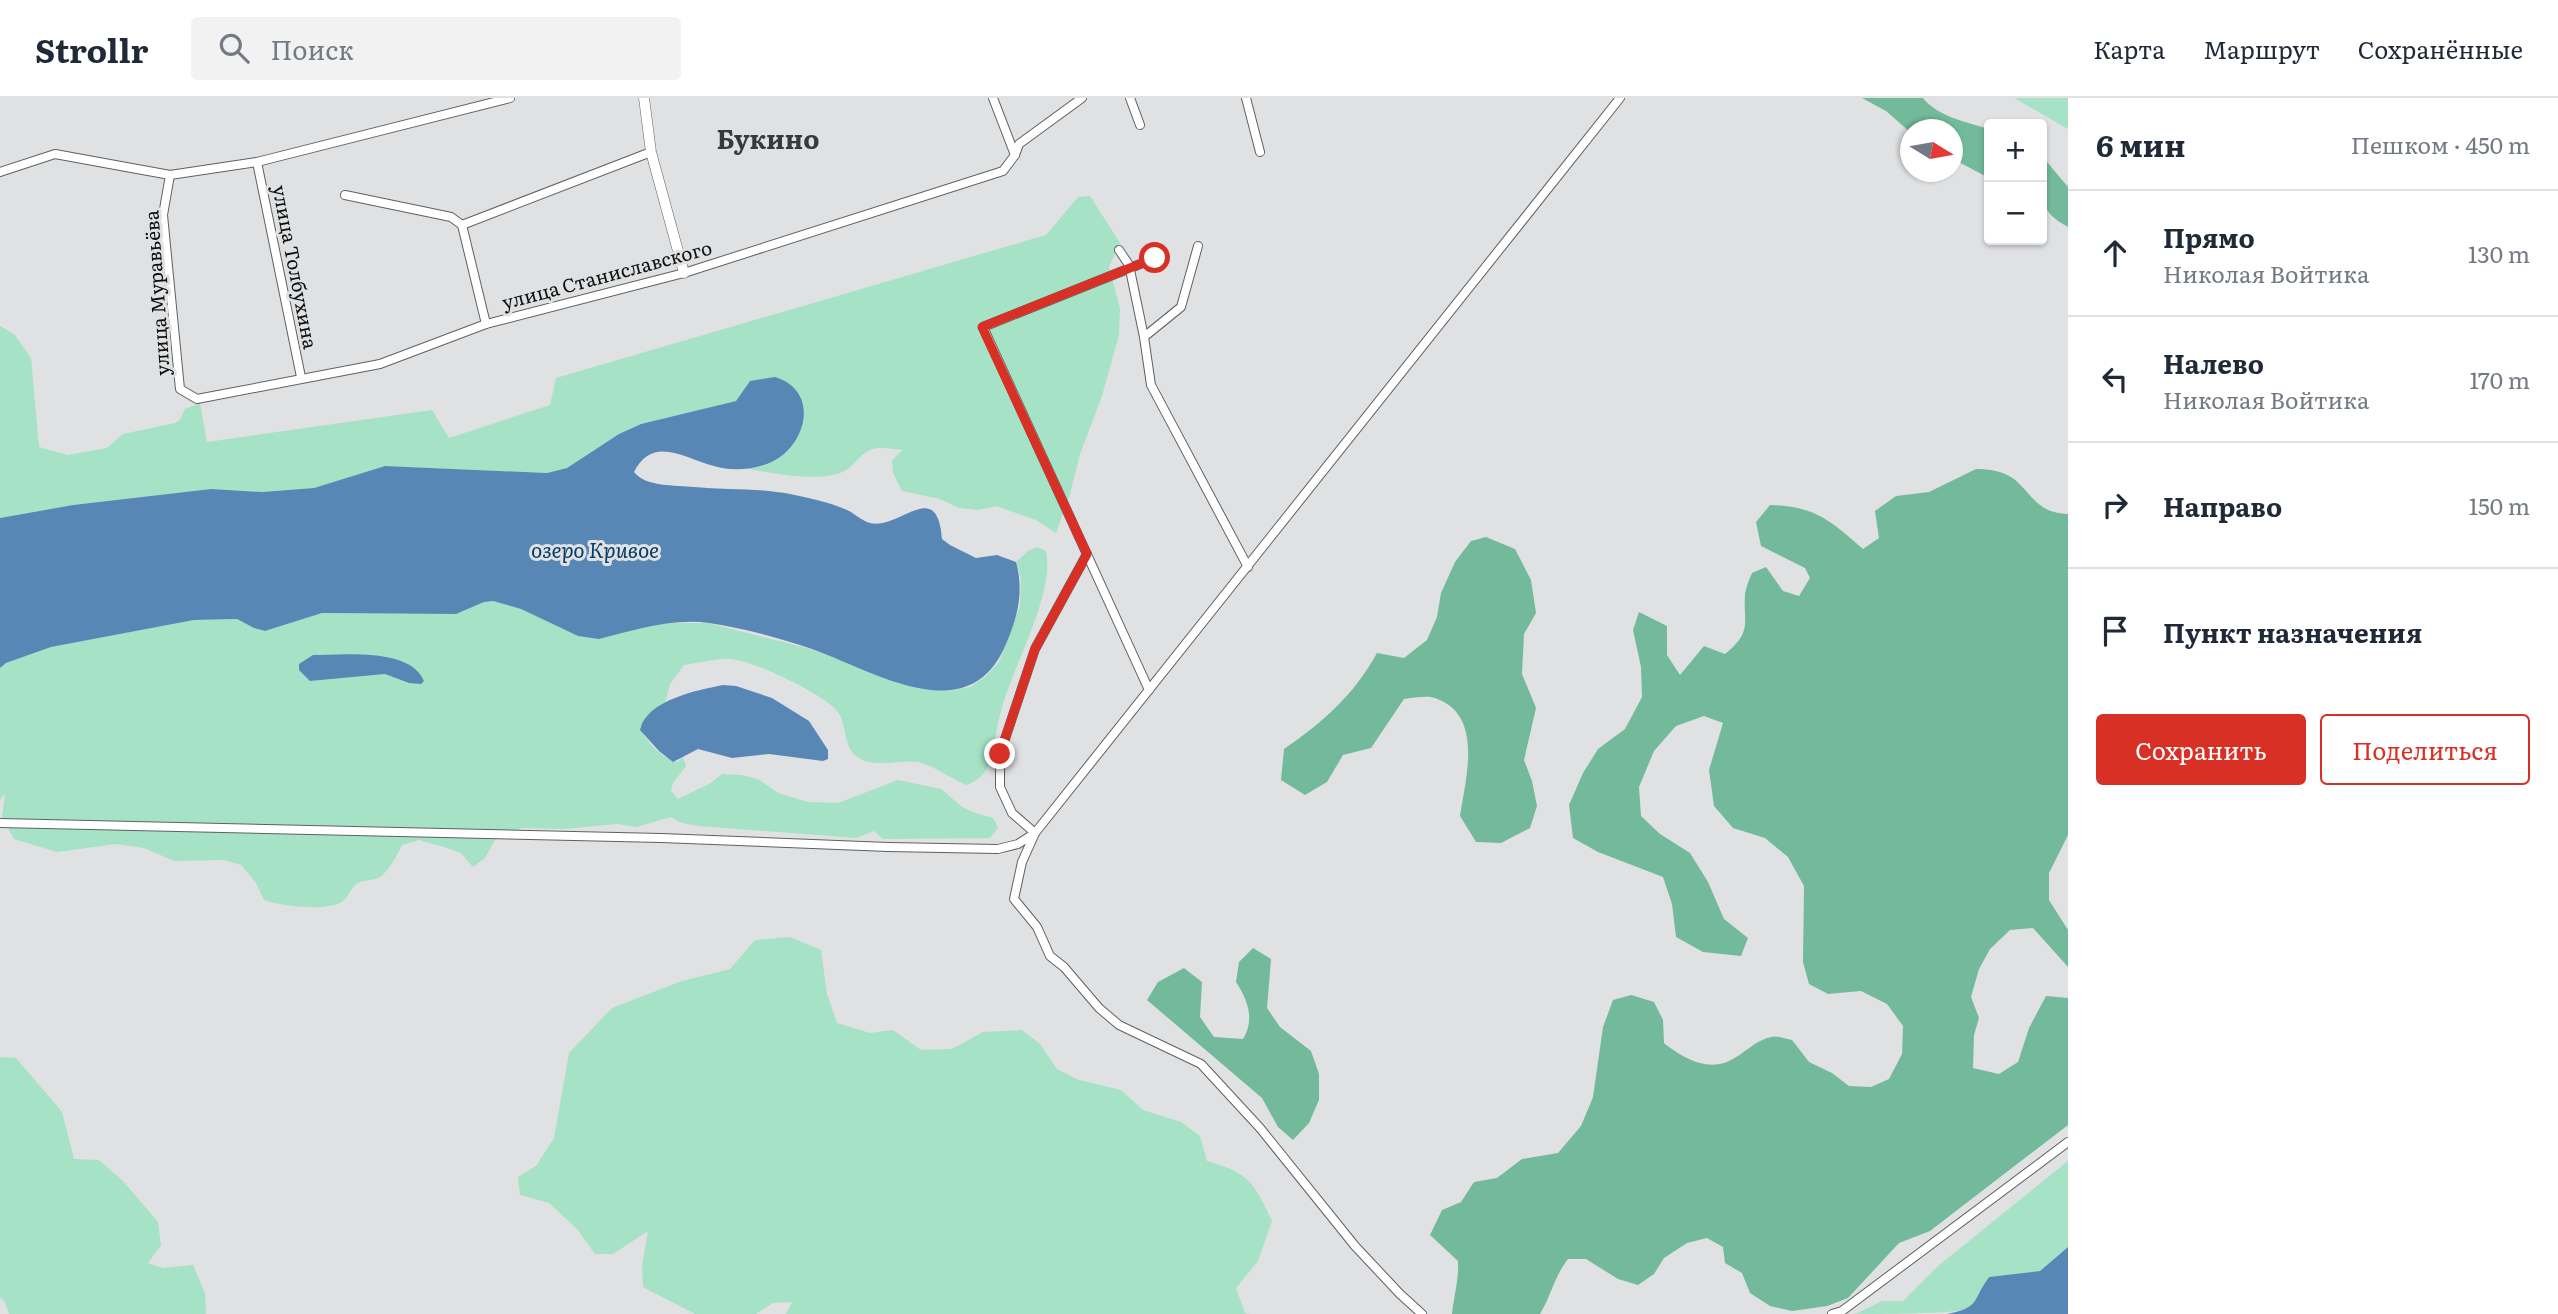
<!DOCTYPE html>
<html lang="ru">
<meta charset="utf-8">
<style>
body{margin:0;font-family:Literata,serif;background:#f2f2f3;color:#1f2937}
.controls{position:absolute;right:21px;top:21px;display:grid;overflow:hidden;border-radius:7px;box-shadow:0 2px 5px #0004}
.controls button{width:63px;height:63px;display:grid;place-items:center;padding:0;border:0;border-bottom:2px solid #e0e1e3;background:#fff;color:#1f2937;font:35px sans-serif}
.compass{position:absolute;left:1900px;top:21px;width:63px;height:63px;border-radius:50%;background:#fff;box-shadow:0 2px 5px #0004;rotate:101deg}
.stop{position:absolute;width:21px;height:21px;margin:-16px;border:5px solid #d93025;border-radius:50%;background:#fff}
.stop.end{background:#d93025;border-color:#fff;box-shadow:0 2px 7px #0008}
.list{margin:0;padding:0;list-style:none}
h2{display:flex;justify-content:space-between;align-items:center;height:91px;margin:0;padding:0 28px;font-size:30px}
h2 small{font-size:23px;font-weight:400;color:#747a83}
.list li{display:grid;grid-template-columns:46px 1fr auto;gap:21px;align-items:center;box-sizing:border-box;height:126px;padding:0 28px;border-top:2px solid #e0e1e3}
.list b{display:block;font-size:26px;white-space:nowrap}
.list p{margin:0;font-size:23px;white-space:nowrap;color:#747a83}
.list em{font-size:23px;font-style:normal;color:#747a83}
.actions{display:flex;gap:14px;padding:21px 28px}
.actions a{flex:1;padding:16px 0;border:2px solid #d93025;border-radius:7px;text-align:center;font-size:24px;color:#d93025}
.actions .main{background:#d93025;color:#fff}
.icon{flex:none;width:38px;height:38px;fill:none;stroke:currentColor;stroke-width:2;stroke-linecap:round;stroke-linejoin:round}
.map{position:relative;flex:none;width:2068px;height:1216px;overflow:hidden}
header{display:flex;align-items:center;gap:42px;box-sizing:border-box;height:98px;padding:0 35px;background:#fff;border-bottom:2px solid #e0e1e3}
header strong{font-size:33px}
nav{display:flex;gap:38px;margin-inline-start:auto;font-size:24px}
.search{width:490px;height:63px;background:#f2f2f3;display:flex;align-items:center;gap:18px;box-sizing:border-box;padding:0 24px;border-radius:7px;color:#747a83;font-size:26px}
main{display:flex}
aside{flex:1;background:#fff}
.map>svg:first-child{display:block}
.green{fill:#a6e2c6;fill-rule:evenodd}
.forest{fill:#72ba9b}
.water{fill:#5987b5}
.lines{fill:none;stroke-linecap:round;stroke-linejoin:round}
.minor-casing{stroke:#5f6062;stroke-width:10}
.tertiary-casing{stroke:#5f6062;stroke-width:11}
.minor{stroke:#fff;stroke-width:8}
.tertiary{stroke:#fff;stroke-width:10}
.route{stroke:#d93025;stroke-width:9}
.labels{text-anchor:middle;stroke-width:6;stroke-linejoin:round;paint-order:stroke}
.street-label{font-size:19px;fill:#0d0e0e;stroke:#e0e1e3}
.water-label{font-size:21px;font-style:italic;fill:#053d69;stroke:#e0e1e3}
.district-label{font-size:26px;font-weight:bold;fill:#38393b;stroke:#e0e1e3}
</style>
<header>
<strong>Strollr</strong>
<div class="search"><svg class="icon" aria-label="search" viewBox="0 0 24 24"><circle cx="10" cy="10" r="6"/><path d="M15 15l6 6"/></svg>Поиск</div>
<nav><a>Карта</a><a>Маршрут</a><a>Сохранённые</a></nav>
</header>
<main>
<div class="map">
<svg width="2068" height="1216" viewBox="0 0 2068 1216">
<rect width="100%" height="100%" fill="#e0e1e3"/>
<g class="green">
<polygon points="2014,0 2068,0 2068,31"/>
<path d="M1090,98L1120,145L1109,169L1120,211L1119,237L1102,298L1080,356L1070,396L1056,435L1036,422L996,408L978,412L959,410L940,401L902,393L893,375L892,362L903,352C893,351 879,348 870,352C858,357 853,371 840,375C812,384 776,375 747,371L769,366L750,283L736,303L641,326L619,336L567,370L547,375L385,368L314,390L262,394L211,391L73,407L0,420V228L14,236L31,260L39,349L68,357L107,350L123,336L175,325L180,322L185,311L200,305L207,344L432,312L449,340L550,307L556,280L1046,137L1078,99Z"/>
<path d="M1037,449L1046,453C1055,497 1013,567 1001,613C996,630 995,649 989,666C984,678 978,682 967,687C950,680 935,668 918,664C898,661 872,672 855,657C843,647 847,624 837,613C822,595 756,564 732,561C717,560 699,565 684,567L670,586L665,605L653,613L640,629C647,644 661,660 677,664L683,659L686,668L673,685L671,693L678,701L711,685L722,676L741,677L758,681L778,695L808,704L838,705L898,682L941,691L962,709L975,715L993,720L998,730L990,740L883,741L874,733L856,740L699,728L682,725L671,719L636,729L618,726L563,731L521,730L495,742L485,760L473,769L461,755L444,749L419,742L402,747C396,758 390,772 380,779C374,783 365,781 358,785C351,789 348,801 340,805C323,813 281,808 264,802L256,785L241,767L224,762L174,763L144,750L116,746L57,754L14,741L2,719L5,696L0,702V570L6,565L51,549L194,522L237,521L254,530L265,533L322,515L455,516L484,504L493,503L521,511L578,538L633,532L664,525H708L811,551L903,586L950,593L970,589L985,579L999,564L1020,508L1021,481L1016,464L1028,453ZM313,557H370L421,586L410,585L385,576L310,583Z"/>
<path d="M790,839L821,852L827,896L837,925L870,935L893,932L921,952L952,951L983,934L1022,932L1040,946L1057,971L1079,982L1121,992L1143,1012L1181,1024L1200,1038L1207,1063C1250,1075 1254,1085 1272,1123L1258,1163L1236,1190L1245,1215L1250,1216H786L792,1204L773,1205L756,1216H695L643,1189L642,1168L648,1133L613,1156H595L577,1131L549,1105L520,1097L518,1079L536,1068L554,1040L569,955L612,910L682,883L730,871L755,842Z"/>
<polygon points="0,959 16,960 62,1014 74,1061 99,1062 123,1083 158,1124 161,1147 148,1165 163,1170 193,1167 205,1195 206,1216 9,1216 5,1204 0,1199"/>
<path d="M2068,1063V1149L2040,1173L1989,1179C1983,1187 1977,1206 1969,1211C1951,1216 1879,1216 1855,1216L1882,1203H1903L1938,1168Z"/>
</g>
<g class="forest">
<path d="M1862,0H1923C1938,19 1967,24 1989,31V80L1953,61L1952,32H1910V34L1886,13Z"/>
<path d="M2042,58L2068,89V129C2034,111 2042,93 2042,58Z"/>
<path d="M1976,371C1989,371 2003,373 2014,381C2035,399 2036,414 2068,416V737L2049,775V802L2068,832V869L2033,830L2010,832L1990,851L1979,871L1971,899L1979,920L1974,937L1973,970L1999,976L2018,964L2029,930L2046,898L2068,900V1027L1930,1133L1899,1145L1848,1200L1827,1208L1792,1213L1770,1208L1750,1195L1742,1175L1725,1165L1723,1149L1707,1140L1687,1145L1664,1160L1654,1176L1638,1187L1618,1181L1586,1161H1568C1553,1181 1552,1196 1540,1216H1452C1454,1197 1459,1182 1458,1163L1430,1137L1442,1112L1461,1104L1474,1084L1497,1080L1522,1061L1558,1055L1581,1028L1593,999L1603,929L1613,902L1631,897L1654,904L1663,922L1664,945C1680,958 1706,974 1729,963C1743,957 1755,942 1771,939C1777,937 1786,941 1792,942L1809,964L1832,975L1849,988L1871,989L1889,981L1902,956L1903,928L1887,906L1861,893L1828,896L1809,886L1803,864L1804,788L1788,759L1765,740L1733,730L1714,708L1709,672L1723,625L1704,618L1676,628L1654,653L1639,689L1641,718L1660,736L1690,755L1708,784L1724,821L1748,840L1741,858L1703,854L1676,839L1672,806L1663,779L1598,754L1573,740L1569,707L1583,675L1598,651L1625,631L1642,599L1641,569L1633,532L1639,514L1667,528V557L1680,577L1704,548L1725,556C1753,533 1743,526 1745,496C1746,489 1749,482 1752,475L1766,469L1783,493L1799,498L1810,480L1805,470L1761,448L1756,424L1770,407C1815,408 1831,423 1863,451L1879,440L1875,413L1896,398L1929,394Z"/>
<path d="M1486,439L1515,451L1531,482L1536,515L1524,536L1522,576L1536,610L1524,662L1532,683L1537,708L1530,730L1501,745L1476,744L1460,718C1466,678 1485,613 1431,599C1423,598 1412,600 1404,601L1371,650L1343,657L1327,684L1305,697L1281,682L1284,651C1322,625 1354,597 1377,555L1404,560L1427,542L1437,519L1441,495L1455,464L1471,443Z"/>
<path d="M1253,850L1271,861L1267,910L1280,929L1311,953L1319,976V1002L1309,1025L1293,1042L1278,1029L1262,1000L1147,902L1158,884L1184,870L1202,884L1200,919L1214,939L1243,941C1255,922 1248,902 1236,884L1239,864Z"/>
</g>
<g class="water">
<path d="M775,279C822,293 806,352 767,366C750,372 731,373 714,368C686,361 653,336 634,374C645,389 676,387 694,389C725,392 759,390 790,396C808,400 830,404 847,412C854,415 862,423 870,425C899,433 937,378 942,441L950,447L976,460L997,457L1016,464C1024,493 1018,519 1006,546C969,635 874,573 812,551C780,540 743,530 709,525C672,520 635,532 599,541L578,538L521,511L493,503L484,504L456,516L322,515L265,533L254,530L237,521L194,522L51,549L6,565L0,570V420L73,407L211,391L262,394L314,390L385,368L547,375L567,370L619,336L641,326L736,303L750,283Z"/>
<path d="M313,557C343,557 410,549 424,583L421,586L409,585L385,576L310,583L299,572V566Z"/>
<path d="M723,587L736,588L772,600L809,623L828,652V661L823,663L769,656L732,660L698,651L673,664L659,653L640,632C646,602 698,592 723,587Z"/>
<path d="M2068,1149V1216H1947C1981,1209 1971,1204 1989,1179L2040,1173Z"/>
</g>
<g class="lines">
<defs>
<g id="minor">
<polyline points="993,0 1015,57"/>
<polyline points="1130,0 1140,27"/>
<polyline points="1246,0 1260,54"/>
<polyline points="257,64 301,279"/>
<polyline points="0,74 55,56 170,77 257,64 510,0"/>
<polyline points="170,77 163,117 180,291 197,301 380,266 486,226 684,175 1003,73 1015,57 1019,46 1082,0"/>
<polyline points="345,97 451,119 462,127"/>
<polyline points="1198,148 1181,209 1144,239 1151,287 1248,469"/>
<polyline points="1119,152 1129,167 1144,239"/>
<polyline points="486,226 462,127 651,54"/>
<polyline points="1149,592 983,229 1155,160"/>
<polyline points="0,725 661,740 888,749 998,751 1018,746 1035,735"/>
<polyline points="1035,735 1012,715 1000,689 1000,656 1035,551 1087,456"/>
<polyline points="1422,1216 1400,1196 1355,1148 1260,1030 1201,966 1119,927 1099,910 1064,869 1050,858 1037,829 1014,801 1022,764 1035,735 1620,0"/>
<polyline points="1832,1216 1842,1213 2068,1044"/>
</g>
<polyline id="tertiary" points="644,0 651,54 684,175"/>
</defs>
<use href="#minor" class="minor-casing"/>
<use href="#tertiary" class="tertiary-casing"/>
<use href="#minor" class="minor"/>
<use href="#tertiary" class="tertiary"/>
</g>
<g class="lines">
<polyline class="route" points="1000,656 1035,551 1087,456 982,229 1155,160"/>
</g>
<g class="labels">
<g class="street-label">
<text transform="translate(295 169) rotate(79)" y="7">улица Толбухина</text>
<text transform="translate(607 177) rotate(-15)" y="7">улица Станиславского</text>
<text transform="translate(157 195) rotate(-94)" y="7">улица Муравьёва</text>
</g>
<g class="water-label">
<text x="595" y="460">озеро Кривое</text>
</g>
<g class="district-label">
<text x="768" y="51">Букино</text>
</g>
</g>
</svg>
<div class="controls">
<button>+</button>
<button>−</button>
</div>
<svg class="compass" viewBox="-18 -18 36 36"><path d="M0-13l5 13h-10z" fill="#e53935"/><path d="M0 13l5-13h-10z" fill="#747a83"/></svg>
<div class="stop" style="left:1155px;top:160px"></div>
<div class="stop end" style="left:1000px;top:656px"></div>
</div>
<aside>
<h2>6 мин<small>Пешком · 450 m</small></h2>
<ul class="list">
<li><svg class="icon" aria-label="ahead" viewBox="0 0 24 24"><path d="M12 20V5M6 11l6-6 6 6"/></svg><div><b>Прямо</b><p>Николая Войтика</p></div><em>130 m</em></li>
<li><svg class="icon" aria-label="left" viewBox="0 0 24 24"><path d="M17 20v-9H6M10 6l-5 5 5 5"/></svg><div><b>Налево</b><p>Николая Войтика</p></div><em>170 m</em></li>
<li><svg class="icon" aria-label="right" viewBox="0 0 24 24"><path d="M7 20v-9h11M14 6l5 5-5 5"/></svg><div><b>Направо</b></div><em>150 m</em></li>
<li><svg class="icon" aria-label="arrive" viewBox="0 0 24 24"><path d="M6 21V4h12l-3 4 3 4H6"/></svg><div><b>Пункт назначения</b></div></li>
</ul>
<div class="actions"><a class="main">Сохранить</a><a>Поделиться</a></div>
</aside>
</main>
